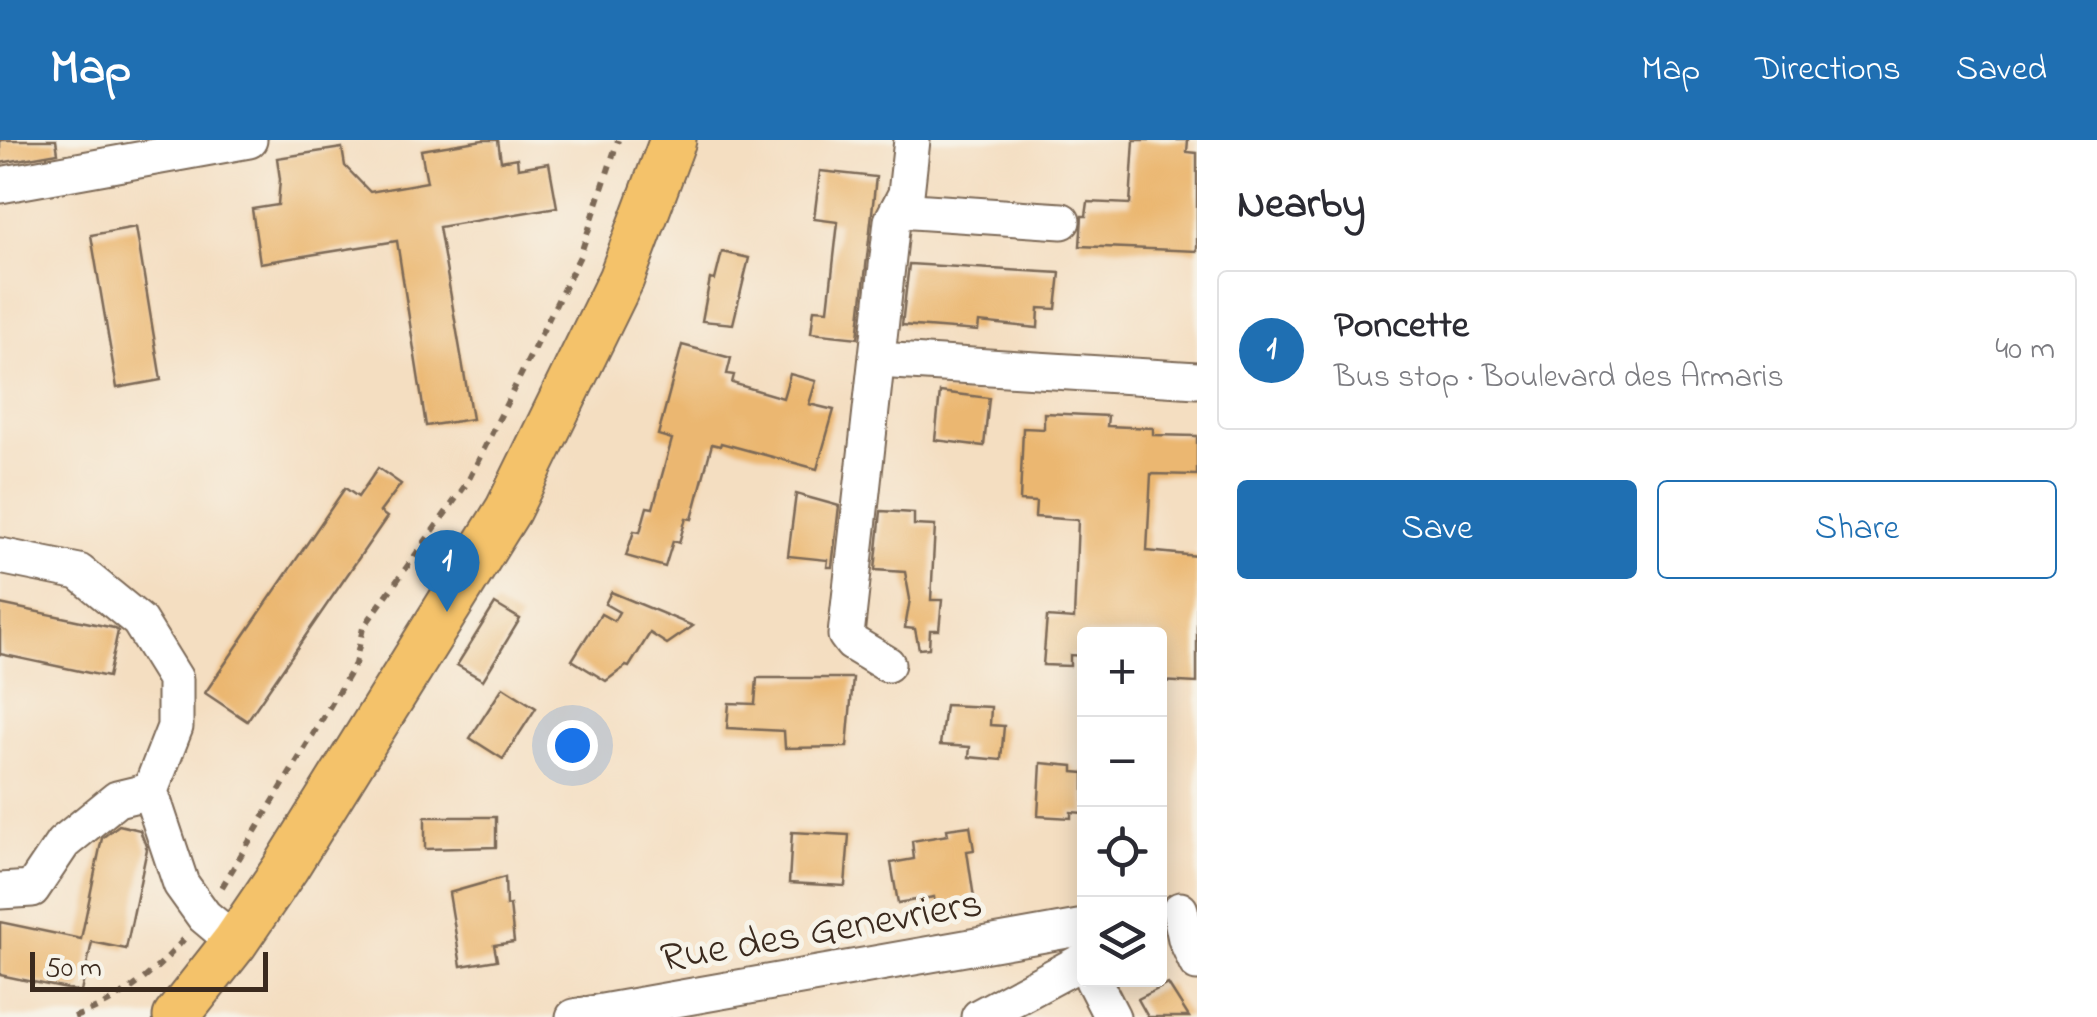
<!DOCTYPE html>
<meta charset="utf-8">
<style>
body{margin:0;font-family:"Indie Flower",sans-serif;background:#f7f7f7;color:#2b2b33}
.controls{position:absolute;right:30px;bottom:30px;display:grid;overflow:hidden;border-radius:10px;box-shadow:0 5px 25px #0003}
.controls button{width:90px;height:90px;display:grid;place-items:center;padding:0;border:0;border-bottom:2px solid #e1e1e2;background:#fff;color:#2b2b33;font:50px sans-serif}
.scale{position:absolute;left:30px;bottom:25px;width:238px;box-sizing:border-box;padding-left:10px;border:5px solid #3b2a1e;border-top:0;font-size:28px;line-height:35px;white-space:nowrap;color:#3b2a1e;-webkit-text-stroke:8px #f7f3e8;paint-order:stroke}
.you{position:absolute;left:572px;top:605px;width:35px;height:35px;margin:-25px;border:8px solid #fff;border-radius:50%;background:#1a73e8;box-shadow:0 0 0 15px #1a73e833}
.badge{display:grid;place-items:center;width:65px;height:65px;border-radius:50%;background:#1f6fb2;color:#fff;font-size:32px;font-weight:700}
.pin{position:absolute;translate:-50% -82px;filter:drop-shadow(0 2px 5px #0008)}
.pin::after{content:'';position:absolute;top:52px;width:35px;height:30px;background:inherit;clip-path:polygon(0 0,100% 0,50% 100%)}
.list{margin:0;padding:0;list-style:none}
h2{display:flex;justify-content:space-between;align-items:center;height:130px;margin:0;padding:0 40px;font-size:42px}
h2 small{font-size:32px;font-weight:400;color:#7c7c81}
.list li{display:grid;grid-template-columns:65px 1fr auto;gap:30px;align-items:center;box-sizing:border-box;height:160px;margin:0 20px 20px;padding:0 20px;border:2px solid #e1e1e2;border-radius:10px}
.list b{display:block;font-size:38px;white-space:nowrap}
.list p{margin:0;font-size:32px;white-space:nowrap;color:#7c7c81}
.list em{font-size:32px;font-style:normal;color:#7c7c81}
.actions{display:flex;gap:20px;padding:30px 40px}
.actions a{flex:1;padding:22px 0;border:2px solid #1f6fb2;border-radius:10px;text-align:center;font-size:35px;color:#1f6fb2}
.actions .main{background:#1f6fb2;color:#fff}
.icon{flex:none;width:55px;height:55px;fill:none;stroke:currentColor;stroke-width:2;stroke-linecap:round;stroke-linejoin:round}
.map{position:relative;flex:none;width:1197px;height:877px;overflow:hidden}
header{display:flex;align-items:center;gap:60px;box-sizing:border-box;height:140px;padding:0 50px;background:#1f6fb2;color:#fff}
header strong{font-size:48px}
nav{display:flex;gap:55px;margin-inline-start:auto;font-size:35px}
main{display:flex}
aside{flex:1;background:#fff}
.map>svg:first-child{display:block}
.building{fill:#ebb771}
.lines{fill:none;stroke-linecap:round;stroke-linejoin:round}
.minor-casing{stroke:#7c6957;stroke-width:39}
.major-casing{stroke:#7c6957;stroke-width:49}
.path{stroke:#7c6957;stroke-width:6;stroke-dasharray:8 8;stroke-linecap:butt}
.minor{stroke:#fff;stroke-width:35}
.major{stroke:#f4c26a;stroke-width:45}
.labels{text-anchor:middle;stroke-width:10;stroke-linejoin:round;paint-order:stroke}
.street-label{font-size:42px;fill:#3b2a1e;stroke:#f7f3e8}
</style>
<header>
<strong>Map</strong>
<nav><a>Map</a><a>Directions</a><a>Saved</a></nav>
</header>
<main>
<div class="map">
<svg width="1197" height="877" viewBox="0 0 1197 877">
<rect width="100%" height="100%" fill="#f7f3e8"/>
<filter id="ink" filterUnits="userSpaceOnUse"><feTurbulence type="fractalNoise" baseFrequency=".01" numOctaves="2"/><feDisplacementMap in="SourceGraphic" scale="20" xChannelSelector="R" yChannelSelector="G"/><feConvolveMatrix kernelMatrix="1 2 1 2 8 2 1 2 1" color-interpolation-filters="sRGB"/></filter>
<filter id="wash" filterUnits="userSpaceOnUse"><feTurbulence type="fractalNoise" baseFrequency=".0048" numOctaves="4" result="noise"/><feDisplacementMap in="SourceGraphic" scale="40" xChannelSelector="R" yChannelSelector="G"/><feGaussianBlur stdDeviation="2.25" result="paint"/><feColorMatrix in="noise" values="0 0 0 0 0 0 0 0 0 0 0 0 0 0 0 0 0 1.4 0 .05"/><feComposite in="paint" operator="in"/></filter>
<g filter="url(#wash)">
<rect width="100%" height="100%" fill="#f4dec1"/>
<g id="blocks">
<g class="building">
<polygon points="0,0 56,0 58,13 0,23"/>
<polygon points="483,0 498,0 501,21 517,18 518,28 549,23 557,67 439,87 472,279 426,286 397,101 260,123 252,69 278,65 280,39 277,18 342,8 345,26 370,52 427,42 421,10"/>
<polygon points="1134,0 1188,0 1187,12 1197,13 1197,111 1080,106 1082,76 1086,76 1088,62 1130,64"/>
<polygon points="820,31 876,37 858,198 811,193 814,169 828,170 838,82 814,79"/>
<polygon points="136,87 161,240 117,248 91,95"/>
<polygon points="722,112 749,118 733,184 702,181 710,139 715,140"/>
<polygon points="909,124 1060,133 1056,169 1039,168 1038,188 979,182 978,191 902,185"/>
<polygon points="682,205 731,218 727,234 734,235 732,243 783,258 790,234 816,241 809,264 834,270 817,329 721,303 720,306 712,304 692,379 686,378 679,403 673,401 665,427 626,416 634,391 640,392 647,367 653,368 672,299 658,295"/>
<polygon points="940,252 989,258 984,306 935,300"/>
<polygon points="1044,273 1108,276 1107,286 1153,288 1153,295 1197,296 1197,335 1151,334 1147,411 1197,416 1197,543 1160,541 1160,494 1084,494 1084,516 1070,515 1070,526 1043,525 1047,477 1074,479 1078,380 1035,377 1036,362 1020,361 1023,288 1044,289"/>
<polygon points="378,328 401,344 380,372 387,377 247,581 205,553 345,348 358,357"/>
<polygon points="796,354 839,366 832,427 827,427 828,420 788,416"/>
<polygon points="881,371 914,373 914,385 935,386 931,460 942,460 939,490 930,490 929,508 919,509 915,489 905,488 910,459 905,432 875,430"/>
<polygon points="611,452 693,486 667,504 650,493 629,527 626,526 606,541 572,520 601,474 614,481 619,472 605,464"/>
<polygon points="0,464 114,488 118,491 108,537 0,514"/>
<polygon points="495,464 520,479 483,540 457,525"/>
<polygon points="757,538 853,538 847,607 785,608 784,591 727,588 729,563 755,564"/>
<polygon points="503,547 536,568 503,619 470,598"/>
<polygon points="945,565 991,567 990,585 1004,586 1001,620 969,617 970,607 940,605"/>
<polygon points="1041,623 1073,626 1073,632 1084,633 1084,673 1071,672 1071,678 1038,676"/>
<polygon points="425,677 496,677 496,707 425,709"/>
<polygon points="119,685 140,690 147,709 126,809 92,802 81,852 0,835 0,782 81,799 102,698"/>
<polygon points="970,686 974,710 967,711 974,758 935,765 934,757 898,763 891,723 914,719 912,701 948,695 947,689"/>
<polygon points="792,692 849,695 845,746 789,743"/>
<polygon points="505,737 506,766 510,765 514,802 494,805 497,820 461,826 449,753"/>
<polygon points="1168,844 1189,877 1148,877 1138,859"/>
</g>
</g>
</g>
<g filter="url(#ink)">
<use href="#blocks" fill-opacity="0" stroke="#7c6957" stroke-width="2.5"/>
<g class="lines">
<defs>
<g id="minor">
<polyline points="0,45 249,0"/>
<polyline points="898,70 1062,81"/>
<polyline points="878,220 1197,240"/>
<polyline points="0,416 79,432 139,481 175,539 175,587 150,651 181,744 204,776 235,802"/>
<polyline points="887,524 852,503 846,495 892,81 906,54 912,0"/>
<polyline points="0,751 32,749 63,703 117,659 150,651"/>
<polyline points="1180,770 1186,799 1197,823"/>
<polyline points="1093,840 1112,877"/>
<polyline points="574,877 1084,787"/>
<polyline points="979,877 1083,821"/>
</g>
<polyline id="major" points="176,877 235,802 286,727 508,370 621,139 673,0"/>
</defs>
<use href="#minor" class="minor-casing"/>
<use href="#major" class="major-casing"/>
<g class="path">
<polyline points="222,747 355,524 363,488 467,343 580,116 618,0"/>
<path d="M74,877C120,862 154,834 185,798"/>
</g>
<use href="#minor" class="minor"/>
<use href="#major" class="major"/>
</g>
</g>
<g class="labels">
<g class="street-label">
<text transform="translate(821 788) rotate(-10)" y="15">Rue des Genevriers</text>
</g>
</g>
</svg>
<div class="controls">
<button>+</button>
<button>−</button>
<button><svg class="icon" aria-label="locate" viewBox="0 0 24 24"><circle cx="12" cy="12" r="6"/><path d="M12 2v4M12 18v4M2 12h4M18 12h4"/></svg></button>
<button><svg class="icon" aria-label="layers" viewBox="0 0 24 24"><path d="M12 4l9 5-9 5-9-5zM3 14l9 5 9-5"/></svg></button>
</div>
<div class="scale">50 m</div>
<div class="you"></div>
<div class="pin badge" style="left:447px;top:472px">1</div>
</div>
<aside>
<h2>Nearby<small></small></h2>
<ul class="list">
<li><span class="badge">1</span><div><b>Poncette</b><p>Bus stop · Boulevard des Armaris</p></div><em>40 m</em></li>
</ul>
<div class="actions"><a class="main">Save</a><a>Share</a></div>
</aside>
</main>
